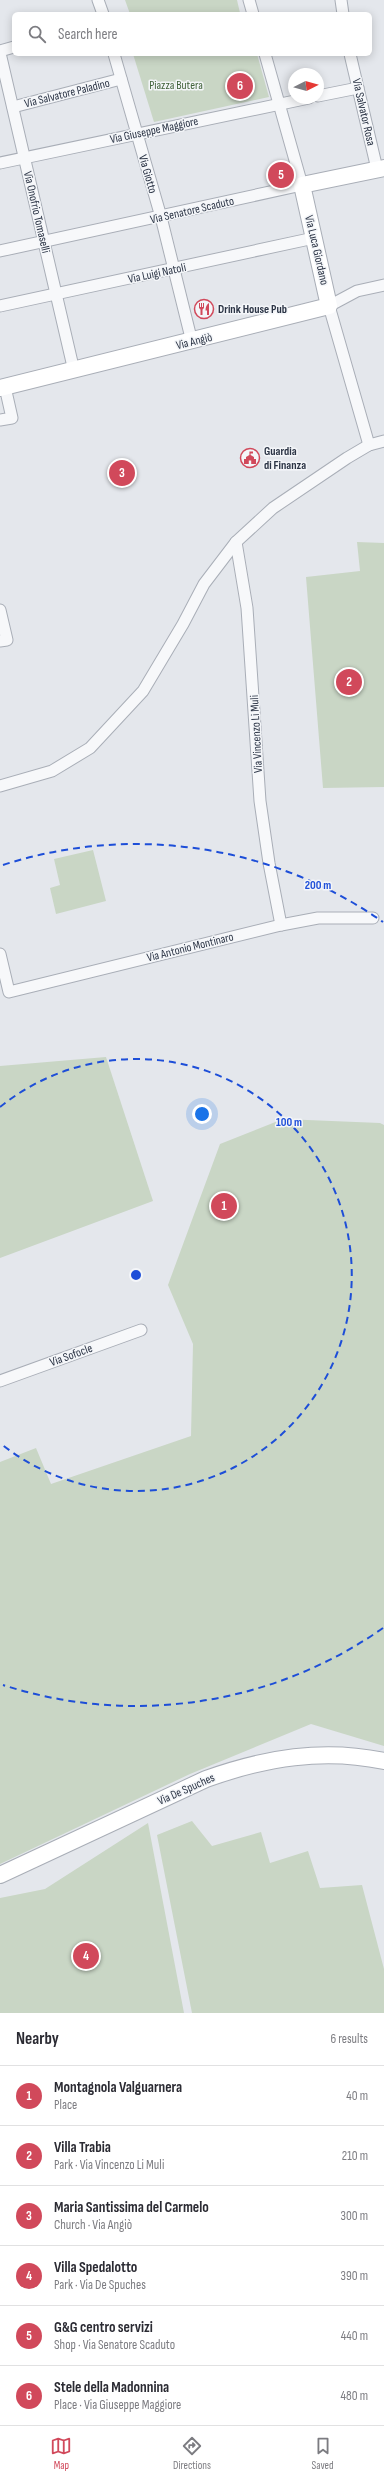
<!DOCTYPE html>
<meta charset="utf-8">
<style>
body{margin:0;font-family:"Sofia Sans Condensed",sans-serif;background:#f2f2f3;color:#2b2b33}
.compass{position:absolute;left:288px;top:68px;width:36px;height:36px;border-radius:50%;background:#fff;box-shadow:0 2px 10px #0003;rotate:84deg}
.you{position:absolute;left:202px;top:1114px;width:14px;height:14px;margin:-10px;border:3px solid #fff;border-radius:50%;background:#1a73e8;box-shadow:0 0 0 6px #1a73e833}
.badge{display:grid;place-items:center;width:26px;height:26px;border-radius:50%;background:#d1495b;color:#fff;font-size:13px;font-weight:700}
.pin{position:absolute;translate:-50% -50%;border:2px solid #fff;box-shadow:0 1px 4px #0006}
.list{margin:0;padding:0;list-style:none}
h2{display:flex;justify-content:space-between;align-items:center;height:52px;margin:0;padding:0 16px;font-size:17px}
h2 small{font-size:13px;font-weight:400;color:#7c7c81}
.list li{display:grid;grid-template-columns:26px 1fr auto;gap:12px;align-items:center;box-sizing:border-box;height:60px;padding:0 16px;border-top:1px solid #e1e1e2}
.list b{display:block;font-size:15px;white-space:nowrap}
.list p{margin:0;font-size:13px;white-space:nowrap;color:#7c7c81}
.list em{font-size:13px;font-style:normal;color:#7c7c81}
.icon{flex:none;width:22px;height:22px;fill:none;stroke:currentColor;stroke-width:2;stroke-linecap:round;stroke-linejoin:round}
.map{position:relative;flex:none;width:384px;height:2013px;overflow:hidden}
.search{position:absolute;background:#fff;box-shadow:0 2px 10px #0003;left:12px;right:12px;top:12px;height:44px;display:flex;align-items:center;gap:10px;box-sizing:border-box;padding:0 14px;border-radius:6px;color:#7c7c81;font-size:15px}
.sheet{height:412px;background:#fff}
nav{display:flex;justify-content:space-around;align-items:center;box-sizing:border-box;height:56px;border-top:1px solid #e1e1e2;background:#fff;font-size:11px;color:#7c7c81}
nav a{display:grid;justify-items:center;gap:2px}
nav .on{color:#d1495b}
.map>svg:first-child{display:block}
.green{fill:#c9d6c5}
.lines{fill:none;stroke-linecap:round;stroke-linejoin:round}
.street-casing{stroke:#a9aeb7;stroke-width:13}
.secondary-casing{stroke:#a9aeb7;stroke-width:18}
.street{stroke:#f7f8fa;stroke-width:11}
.secondary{stroke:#fff;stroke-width:16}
.ring{fill:none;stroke:#1d4ed8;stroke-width:2;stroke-dasharray:7 5}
.labels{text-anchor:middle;stroke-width:3;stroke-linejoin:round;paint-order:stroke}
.park-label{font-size:12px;fill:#3f6138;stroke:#f4f6f9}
.street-label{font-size:12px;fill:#2b3445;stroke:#f4f6f9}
.poi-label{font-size:12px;font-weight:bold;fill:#2b3445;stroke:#f4f6f9;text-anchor:start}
.centre{fill:#1d4ed8;stroke:#f4f6f9;stroke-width:2}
.ring-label{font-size:12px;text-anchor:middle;font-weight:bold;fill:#1d4ed8;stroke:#f4f6f9;stroke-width:3;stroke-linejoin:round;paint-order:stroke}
</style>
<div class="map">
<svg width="384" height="2013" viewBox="0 0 384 2013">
<rect width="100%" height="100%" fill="#e4e7ec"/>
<g class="green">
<polygon points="125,0 237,0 240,13 245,12 246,14 130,14"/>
<polygon points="133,54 257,54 269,97 154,122"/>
<polygon points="357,542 384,543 384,787 323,788 306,577 360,571"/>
<polygon points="93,850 106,901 56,914 50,888 60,885 54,859"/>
<polygon points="106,1057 153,1201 0,1258 0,1066"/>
<polygon points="283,1119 380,1123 384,1125 384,1746 311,1724 190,1774 0,1864 0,1462 36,1448 51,1484 191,1436 193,1344 168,1285 220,1144"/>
<polygon points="192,1821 212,1846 261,1832 270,1863 308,1851 320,1888 362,1885 384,1969 384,2013 192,2013 157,1835"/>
<polygon points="148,1823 184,2013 0,2013 0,1898 45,1889"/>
</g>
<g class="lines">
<defs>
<g id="street">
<polyline points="98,0 103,14"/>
<polyline points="249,0 253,14"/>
<polyline points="341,0 343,14"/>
<polyline points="0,51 14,47"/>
<polyline points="0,53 74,371"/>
<polyline points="114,54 161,217 192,342"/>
<polyline points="350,54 377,169"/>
<polyline points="318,96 358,88"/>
<polyline points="13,107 121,79"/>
<polyline points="0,163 309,98"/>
<polyline points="0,251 302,185 265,54"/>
<polyline points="0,306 314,238"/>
<polyline points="0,420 12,418 5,387"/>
<polyline points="369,445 329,306 357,291 384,285"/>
<polyline points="236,542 247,608 260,801 269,863 281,925"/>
<polyline points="0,610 7,640 0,641"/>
<polyline points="0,786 52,771 90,748 143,691 183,624 204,584 236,542 273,508 347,458 369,445 384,441"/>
<polyline points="0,954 9,992 281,925 318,918 373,918"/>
<polyline points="0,1381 141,1330"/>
</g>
<g id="secondary">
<polyline points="0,388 329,306 302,185 384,168"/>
<path d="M0,1875L206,1779C265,1758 323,1748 384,1761"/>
</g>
</defs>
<use href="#street" class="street-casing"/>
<use href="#secondary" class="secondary-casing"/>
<use href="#street" class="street"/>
<use href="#secondary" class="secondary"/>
</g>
<g class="ring">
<path d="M0 1107A216 216 0 1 1 0 1443"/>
<path d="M383 1628A431 431 0 0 1 3 1685M3 865A431 431 0 0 1 383 922"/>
</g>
<defs>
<symbol id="restaurant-ring" viewBox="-11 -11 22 22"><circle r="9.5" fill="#f4f6f9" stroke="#d1495b" stroke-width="1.5"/><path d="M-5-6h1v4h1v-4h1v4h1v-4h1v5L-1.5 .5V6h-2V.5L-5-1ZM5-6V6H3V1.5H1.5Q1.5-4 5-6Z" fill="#d1495b"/></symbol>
<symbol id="civic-ring" viewBox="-11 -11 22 22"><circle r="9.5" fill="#f4f6f9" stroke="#d1495b" stroke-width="1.5"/><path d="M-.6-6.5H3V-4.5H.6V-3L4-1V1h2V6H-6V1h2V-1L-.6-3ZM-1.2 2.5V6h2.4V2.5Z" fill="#d1495b"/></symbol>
</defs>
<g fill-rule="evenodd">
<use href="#restaurant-ring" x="193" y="298" width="22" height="22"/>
<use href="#civic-ring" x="239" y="447" width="22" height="22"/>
</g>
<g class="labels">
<g class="park-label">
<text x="176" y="89">Piazza Butera</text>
</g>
<g class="street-label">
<text transform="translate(67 93) rotate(-14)" y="4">Via Salvatore Paladino</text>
<text transform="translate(364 112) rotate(77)" y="4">Via Salvator Rosa</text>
<text transform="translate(154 130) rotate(-12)" y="4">Via Giuseppe Maggiore</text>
<text transform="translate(148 174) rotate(74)" y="4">Via Giotto</text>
<text transform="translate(192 210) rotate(-13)" y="4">Via Senatore Scaduto</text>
<text transform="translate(37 212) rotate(77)" y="4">Via Onofrio Tomaselli</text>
<text transform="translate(317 250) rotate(77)" y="4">Via Luca Giordano</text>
<text transform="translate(157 273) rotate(-12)" y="4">Via Luigi Natoli</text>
<text transform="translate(194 341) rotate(-14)" y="4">Via Angiò</text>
<text transform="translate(256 734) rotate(-93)" y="4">Via Vincenzo Li Muli</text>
<text transform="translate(190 947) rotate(-14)" y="4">Via Antonio Montinaro</text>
<text transform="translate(71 1355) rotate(-20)" y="4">Via Sofocle</text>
<text transform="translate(186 1789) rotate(-24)" y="4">Via De Spuches</text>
</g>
<g class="poi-label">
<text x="218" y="313">Drink House Pub</text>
<text x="264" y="455">Guardia<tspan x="264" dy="14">di Finanza</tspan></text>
</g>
</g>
<circle cx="136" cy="1275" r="6" class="centre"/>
<g class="ring-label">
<text x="318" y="889">200 m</text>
<text x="289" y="1126">100 m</text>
</g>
</svg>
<svg class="compass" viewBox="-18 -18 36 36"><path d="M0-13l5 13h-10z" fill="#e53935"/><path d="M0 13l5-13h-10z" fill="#7c7c81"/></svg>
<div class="you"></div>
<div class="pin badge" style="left:224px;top:1206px">1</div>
<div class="pin badge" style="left:349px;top:682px">2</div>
<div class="pin badge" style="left:122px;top:473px">3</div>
<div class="pin badge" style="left:86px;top:1956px">4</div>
<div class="pin badge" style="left:281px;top:175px">5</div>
<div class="pin badge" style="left:240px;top:86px">6</div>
<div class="search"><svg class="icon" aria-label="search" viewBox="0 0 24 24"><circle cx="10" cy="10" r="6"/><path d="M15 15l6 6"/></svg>Search here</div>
</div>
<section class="sheet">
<h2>Nearby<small>6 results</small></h2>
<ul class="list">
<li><span class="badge">1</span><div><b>Montagnola Valguarnera</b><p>Place</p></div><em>40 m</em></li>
<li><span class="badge">2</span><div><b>Villa Trabia</b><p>Park · Via Vincenzo Li Muli</p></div><em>210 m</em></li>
<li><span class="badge">3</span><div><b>Maria Santissima del Carmelo</b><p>Church · Via Angiò</p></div><em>300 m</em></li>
<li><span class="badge">4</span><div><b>Villa Spedalotto</b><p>Park · Via De Spuches</p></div><em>390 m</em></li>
<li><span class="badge">5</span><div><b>G&amp;G centro servizi</b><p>Shop · Via Senatore Scaduto</p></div><em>440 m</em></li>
<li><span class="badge">6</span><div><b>Stele della Madonnina</b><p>Place · Via Giuseppe Maggiore</p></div><em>480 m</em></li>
</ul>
</section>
<nav>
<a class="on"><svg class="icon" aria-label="map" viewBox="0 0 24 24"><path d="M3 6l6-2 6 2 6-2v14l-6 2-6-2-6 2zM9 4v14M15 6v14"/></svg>Map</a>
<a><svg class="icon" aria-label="directions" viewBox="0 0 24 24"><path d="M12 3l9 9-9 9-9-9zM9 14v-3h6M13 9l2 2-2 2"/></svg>Directions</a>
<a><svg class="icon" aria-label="saved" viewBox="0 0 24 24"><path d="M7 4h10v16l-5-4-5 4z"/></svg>Saved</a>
</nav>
